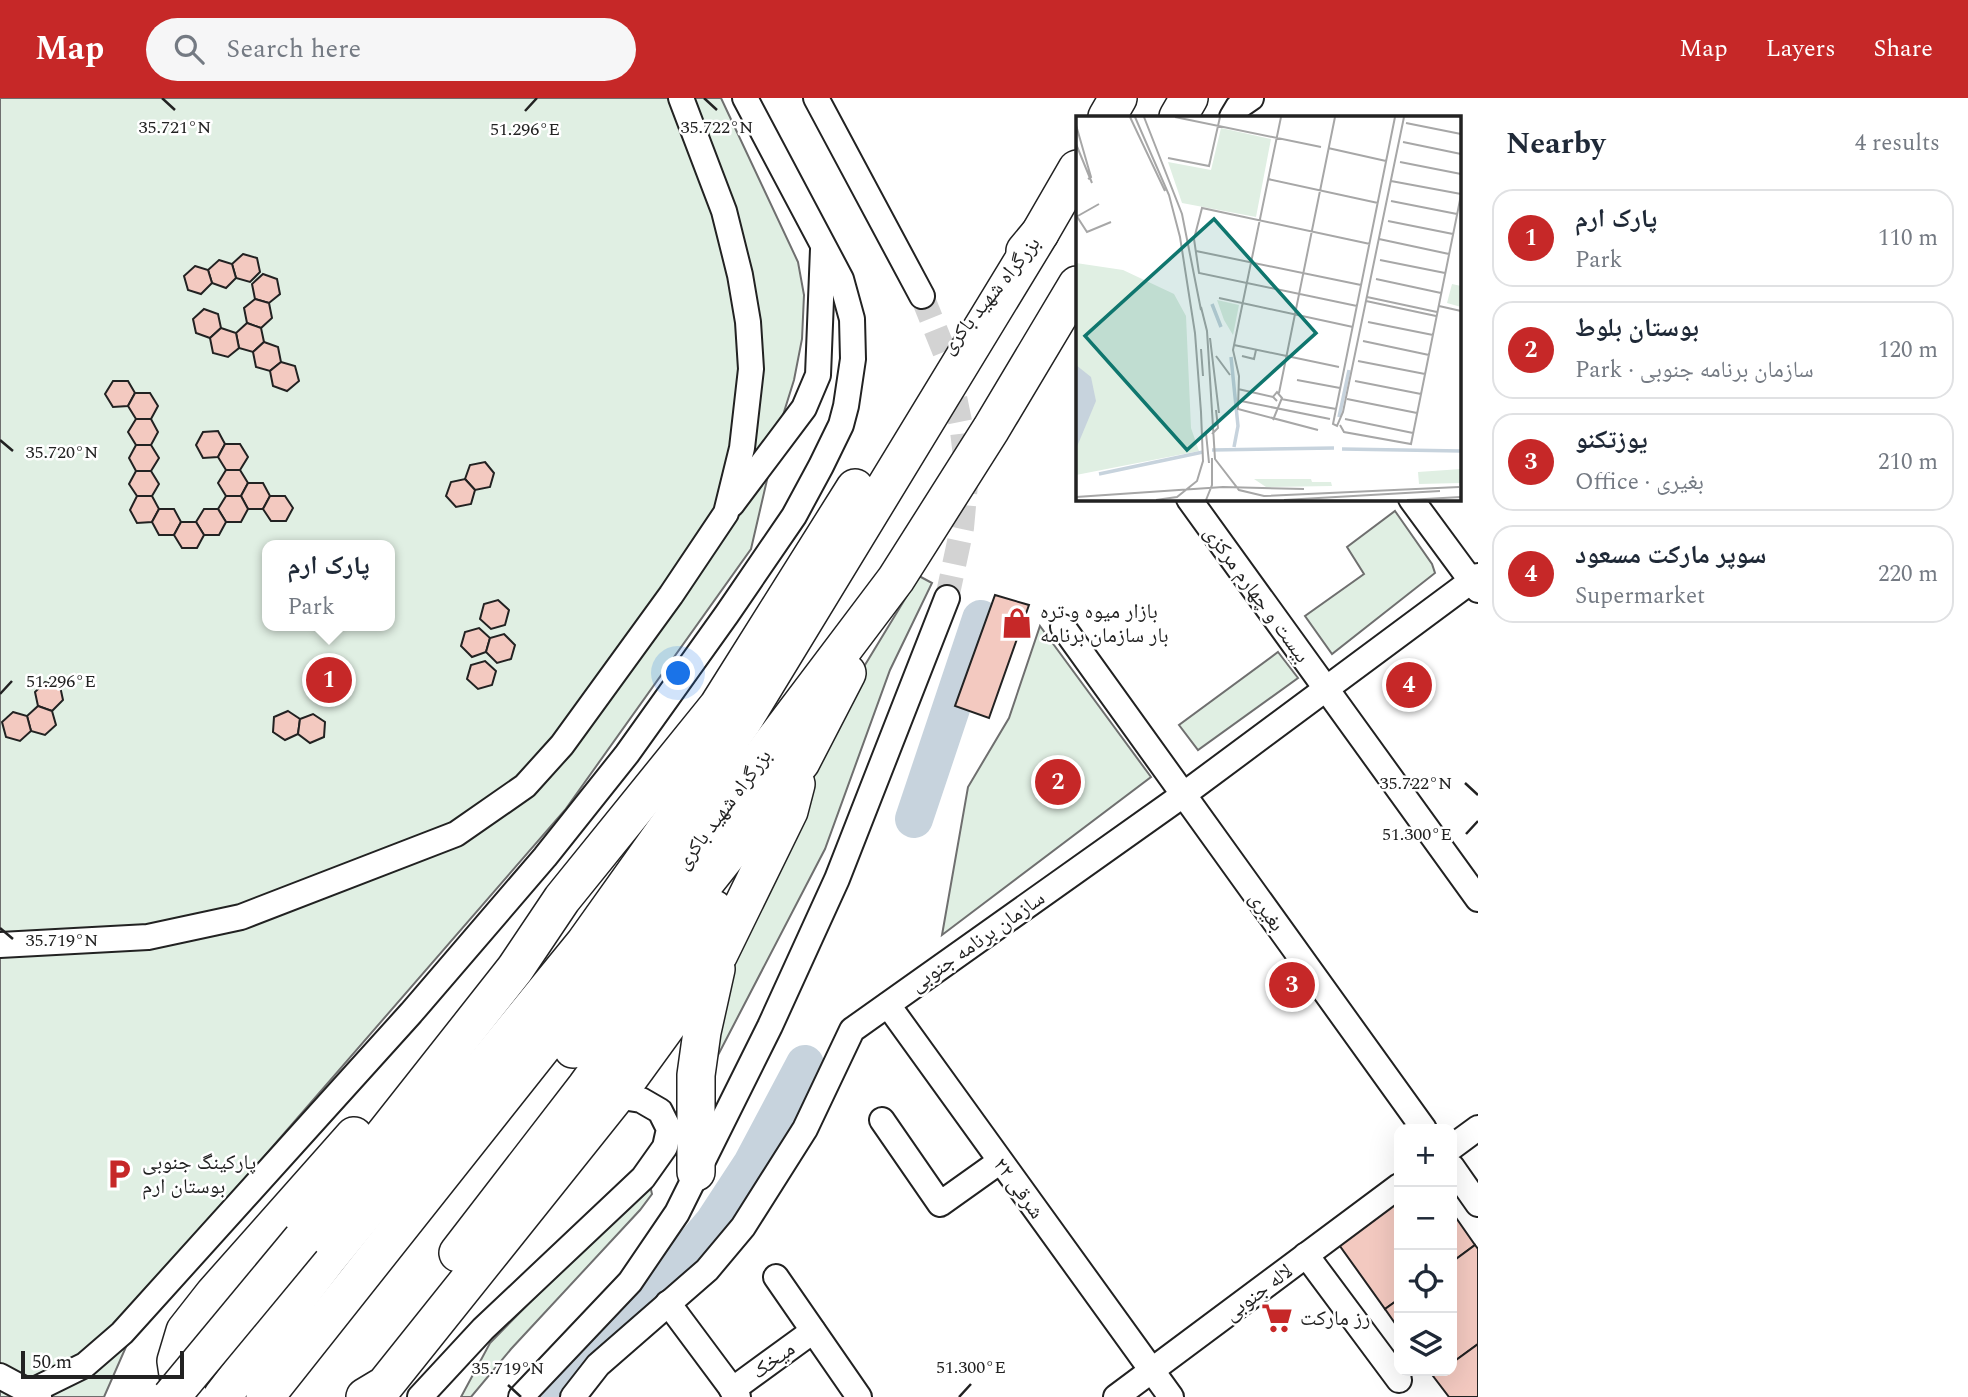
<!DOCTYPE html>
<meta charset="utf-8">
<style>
body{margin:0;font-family:Spectral,"Noto Naskh Arabic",serif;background:#f6f6f7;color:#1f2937}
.controls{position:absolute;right:21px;bottom:21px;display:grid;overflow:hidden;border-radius:14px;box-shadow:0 7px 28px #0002}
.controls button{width:63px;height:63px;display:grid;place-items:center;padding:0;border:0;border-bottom:2px solid #e0e1e3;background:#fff;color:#1f2937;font:35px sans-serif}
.scale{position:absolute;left:21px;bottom:18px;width:163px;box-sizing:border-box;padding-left:7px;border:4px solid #222;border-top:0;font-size:19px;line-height:24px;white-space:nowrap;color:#222;-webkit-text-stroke:5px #fff;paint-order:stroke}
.you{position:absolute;left:679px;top:576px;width:24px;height:24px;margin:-18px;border:5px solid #fff;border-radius:50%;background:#1a73e8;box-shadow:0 0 0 10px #1a73e833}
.badge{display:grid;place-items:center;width:46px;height:46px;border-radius:50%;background:#c62828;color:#fff;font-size:23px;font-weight:700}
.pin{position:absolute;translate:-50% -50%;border:4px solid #fff;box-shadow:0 2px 7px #0006}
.popup{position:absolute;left:262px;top:442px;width:133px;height:91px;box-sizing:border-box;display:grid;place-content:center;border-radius:14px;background:#fff;filter:drop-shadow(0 2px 5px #0005);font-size:23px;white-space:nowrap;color:#747a83}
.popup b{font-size:26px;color:#1f2937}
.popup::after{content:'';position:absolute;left:50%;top:100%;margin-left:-14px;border:14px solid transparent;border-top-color:#fff}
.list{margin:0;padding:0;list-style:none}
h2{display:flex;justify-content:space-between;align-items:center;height:91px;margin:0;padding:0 28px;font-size:30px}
h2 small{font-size:23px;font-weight:400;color:#747a83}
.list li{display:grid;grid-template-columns:46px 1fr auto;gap:21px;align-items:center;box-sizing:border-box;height:98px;margin:0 14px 14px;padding:0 14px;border:2px solid #e0e1e3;border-radius:21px}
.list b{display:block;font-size:26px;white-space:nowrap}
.list p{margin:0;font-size:23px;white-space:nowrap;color:#747a83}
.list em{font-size:23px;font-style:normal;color:#747a83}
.icon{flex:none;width:38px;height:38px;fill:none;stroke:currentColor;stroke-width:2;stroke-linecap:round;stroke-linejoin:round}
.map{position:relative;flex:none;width:1478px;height:1299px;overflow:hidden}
header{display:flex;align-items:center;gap:42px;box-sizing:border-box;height:98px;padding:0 35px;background:#c62828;color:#fff}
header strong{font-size:33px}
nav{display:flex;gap:38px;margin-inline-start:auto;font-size:24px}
.search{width:490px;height:63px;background:#f6f6f7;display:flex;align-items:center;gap:18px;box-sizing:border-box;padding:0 24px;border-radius:38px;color:#747a83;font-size:26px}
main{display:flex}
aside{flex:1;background:#fff}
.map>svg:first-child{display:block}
.green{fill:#e0efe3;stroke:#6f6f6f;stroke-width:2;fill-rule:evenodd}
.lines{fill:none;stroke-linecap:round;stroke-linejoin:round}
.river{stroke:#c7d3dd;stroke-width:38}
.building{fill:#f3c9c0;stroke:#222;stroke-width:2}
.minor-tunnel{stroke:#d3d3d3;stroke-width:24;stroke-dasharray:24 12;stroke-linecap:butt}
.minor-casing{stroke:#222;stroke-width:28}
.highway-casing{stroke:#222;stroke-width:40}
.minor{stroke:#fff;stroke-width:24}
.highway{stroke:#fff;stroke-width:37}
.highway-bridge-casing{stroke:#222;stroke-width:40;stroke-linecap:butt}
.highway-bridge{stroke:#fff;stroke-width:37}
.ticks{fill:none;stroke:#222;stroke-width:2.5}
.labels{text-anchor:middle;stroke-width:5;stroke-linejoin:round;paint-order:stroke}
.street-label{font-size:21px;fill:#222;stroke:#fff}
.poi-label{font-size:21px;fill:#222;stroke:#fff;text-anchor:start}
.inset-river{fill:none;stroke:#c7d3dd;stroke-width:3.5}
.inset-road{fill:none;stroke:#a7a7a7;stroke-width:2}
.view{fill:#0f766e;fill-opacity:0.15;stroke:#0f766e;stroke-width:3.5}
.inset-edge{fill:none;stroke:#222;stroke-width:3.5}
.ticks-label{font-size:18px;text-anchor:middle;fill:#222;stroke:#fff;stroke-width:5;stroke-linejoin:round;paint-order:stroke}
</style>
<header>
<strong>Map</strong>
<div class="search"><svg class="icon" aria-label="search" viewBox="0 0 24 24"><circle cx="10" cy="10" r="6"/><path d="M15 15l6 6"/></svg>Search here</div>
<nav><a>Map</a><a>Layers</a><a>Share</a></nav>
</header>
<main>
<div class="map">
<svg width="1478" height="1299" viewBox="0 0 1478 1299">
<rect width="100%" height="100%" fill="#fff"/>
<g class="green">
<path d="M0,0H721L798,164L804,197L802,241L794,282L779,330L751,451L565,712L154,1185L104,1299H0ZM268,447H390V528H268Z"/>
<polygon points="1395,413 1432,466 1435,475 1332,556 1305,518 1364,476 1347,449"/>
<polygon points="919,478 932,485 890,572 825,751 716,961 723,860 837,613"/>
<polygon points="1040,528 1151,679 942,837 968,689 1009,620"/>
<polygon points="1278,554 1298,580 1198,652 1179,627"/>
<polygon points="649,1083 652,1096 640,1112 511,1251 471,1299 461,1299 490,1245"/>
</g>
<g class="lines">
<g class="river">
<polyline points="914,721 981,521"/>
<polyline points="542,1299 567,1270 663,1184 714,1124 752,1066 805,966"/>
</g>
</g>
<g class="building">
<polygon points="243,156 257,160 260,174 250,184 236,180 232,166"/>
<polygon points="219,162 232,166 236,180 226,190 212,185 208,172"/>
<polygon points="195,168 208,172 212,185 201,196 188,192 184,178"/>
<polygon points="263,176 277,181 280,196 269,205 255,201 252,186"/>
<polygon points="255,201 269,205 272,220 261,230 247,225 244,210"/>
<polygon points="204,211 218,216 221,230 210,240 196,235 193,221"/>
<polygon points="247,225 261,230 264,244 253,254 239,250 236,235"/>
<polygon points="221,230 236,235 239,250 228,259 213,255 210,240"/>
<polygon points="264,244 278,249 281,264 270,273 256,269 253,254"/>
<polygon points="281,264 295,268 299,283 287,293 273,288 270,273"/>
<polygon points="113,283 128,283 135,295 128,308 113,309 105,296"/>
<polygon points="135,295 150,295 158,308 151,321 136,321 128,308"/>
<polygon points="136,321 151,321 158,334 151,347 136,347 128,334"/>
<polygon points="218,333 225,346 218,359 203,360 196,347 203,334"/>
<polygon points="225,346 240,346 248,359 240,372 226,372 218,359"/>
<polygon points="136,347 151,347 159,360 151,373 136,373 129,360"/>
<polygon points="485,364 494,375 490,389 475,392 465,381 470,367"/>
<polygon points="226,372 240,372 248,385 241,398 226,398 218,385"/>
<polygon points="136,373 151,373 159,386 152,398 137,398 129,386"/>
<polygon points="465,381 475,392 471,406 456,409 446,398 451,384"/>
<polygon points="248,385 263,385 270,398 263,411 248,411 241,398"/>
<polygon points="137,398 152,398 159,411 152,424 137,425 130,412"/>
<polygon points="226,398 241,398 248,411 241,424 226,424 218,411"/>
<polygon points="270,398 285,398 293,410 286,423 271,423 263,411"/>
<polygon points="159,411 174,411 181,424 174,437 159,437 152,424"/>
<polygon points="204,411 218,411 226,424 219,437 204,437 196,424"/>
<polygon points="181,424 196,424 204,437 197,450 182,450 174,437"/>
<polygon points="995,497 1029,507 989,620 955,608"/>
<polygon points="498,502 509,512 505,527 491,531 480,521 484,506"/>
<polygon points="479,530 490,540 486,554 472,559 461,548 465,534"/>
<polygon points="504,536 515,547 511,561 497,565 486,554 490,540"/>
<polygon points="485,563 496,573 492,587 478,591 467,581 471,567"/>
<polygon points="45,584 60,588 63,602 52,613 38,608 35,594"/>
<polygon points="38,608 52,613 56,627 45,637 31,633 27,618"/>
<polygon points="288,613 300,621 298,636 285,642 273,634 274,619"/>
<polygon points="13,614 27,618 31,633 20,643 6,639 2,624"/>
<polygon points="313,616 325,624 324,639 310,645 298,636 300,621"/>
<polygon points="1399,1100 1399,1201 1385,1211 1337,1144"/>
<polygon points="1452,1114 1475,1147 1452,1164"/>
<polygon points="1475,1147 1478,1151 1478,1246 1452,1265 1452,1164"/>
<polygon points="1399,1201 1399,1231 1385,1211"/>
<polygon points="1478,1246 1478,1299 1449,1299 1433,1278 1440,1273 1452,1273 1452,1265"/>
</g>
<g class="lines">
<polyline class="minor-tunnel" points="922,198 947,260 962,333 967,375 962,430 947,500"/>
<defs>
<g id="minor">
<polyline points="816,0 922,198"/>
<polyline points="1232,19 1238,9 1251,0"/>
<polyline points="1189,401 1478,801"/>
<polyline points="1411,401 1478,492"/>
<polyline points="732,406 804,310 818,277 823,151"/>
<polyline points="1063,529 1424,1031"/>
<polyline points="0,847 148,839 241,819 456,736 525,688 562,647 671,497 726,415 742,350 751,271 748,224 740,177 724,113 681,0"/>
<polyline points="888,907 1171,1299"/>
<polyline points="882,1022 940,1106 999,1064"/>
<polyline points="1452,1049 1478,1030"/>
<polyline points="1452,1069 1478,1106"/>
<polyline points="1306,1157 1399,1282"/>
<polyline points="776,1179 859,1299"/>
<polyline points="668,1205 738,1299"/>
<polyline points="0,1278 39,1299"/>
<polyline points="732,1292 813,1233"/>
<polyline points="27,1299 30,1294 85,1267 122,1235 411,915 545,759 627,656 727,516 794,418 821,368 841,327 846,308 853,261 852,221 841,181 745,0"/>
<polyline points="420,1299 483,1231 643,1080 665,1049 669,1031 660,1013 641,1002 616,998"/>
<polyline points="521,1299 630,1184 677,1115 770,928 837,781 947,500"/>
<polyline points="573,1299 598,1267 707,1172 743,1129 805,1031 852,932 1183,697 1478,478"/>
<polyline points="1116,1299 1399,1088"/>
</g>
<g id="highway">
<polyline points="1107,19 1118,0"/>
<polyline points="1178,19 1189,0"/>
<polyline points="1025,153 1040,135 1077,71"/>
<polyline points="573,951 801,664 847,575"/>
<polyline points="696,1074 696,977 702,934 716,871"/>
<polyline points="302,1141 515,871 562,801 718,608 855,390"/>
<polyline points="458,1155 586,989 714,811"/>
<polyline points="189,1299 179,1283 176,1263 185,1233 214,1196 354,1038"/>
<polyline points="222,1299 328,1160 584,846 743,623 1040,135"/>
<polyline points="265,1299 556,932 896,481 991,331 1077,187"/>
<polyline points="365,1299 385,1287 616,998 719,856 789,713 796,686"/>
</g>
</defs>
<use href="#minor" class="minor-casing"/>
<use href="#highway" class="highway-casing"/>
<use href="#minor" class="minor"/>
<use href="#highway" class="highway"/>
<defs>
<polyline id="highway-bridge" points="171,1299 302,1141"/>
</defs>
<use href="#highway-bridge" class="highway-bridge-casing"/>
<use href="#highway-bridge" class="highway-bridge"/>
</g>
<path class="ticks" d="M162,0L175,12M704,0L717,12M525,13L537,0M0,342L13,353M0,596L12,583M1465,685L1478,697M1466,736L1478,723M0,830L13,841M508,1287L521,1299M959,1299L971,1286"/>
<defs>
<symbol id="shop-bare" viewBox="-9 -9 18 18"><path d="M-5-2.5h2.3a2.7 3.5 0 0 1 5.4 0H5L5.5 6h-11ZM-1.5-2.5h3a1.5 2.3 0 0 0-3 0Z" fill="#c62828" stroke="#fff" stroke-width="2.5" paint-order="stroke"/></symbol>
<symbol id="parking-bare" viewBox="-9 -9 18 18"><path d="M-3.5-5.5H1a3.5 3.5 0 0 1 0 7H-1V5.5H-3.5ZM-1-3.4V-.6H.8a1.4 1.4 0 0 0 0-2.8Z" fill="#c62828" stroke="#fff" stroke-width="2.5" paint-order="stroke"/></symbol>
<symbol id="supermarket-bare" viewBox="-9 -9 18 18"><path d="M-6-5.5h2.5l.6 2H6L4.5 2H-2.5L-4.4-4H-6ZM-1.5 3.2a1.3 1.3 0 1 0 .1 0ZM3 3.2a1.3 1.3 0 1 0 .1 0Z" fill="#c62828" stroke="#fff" stroke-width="2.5" paint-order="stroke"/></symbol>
</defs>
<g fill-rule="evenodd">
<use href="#shop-bare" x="995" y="503" width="44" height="44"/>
<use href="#parking-bare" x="97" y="1054" width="44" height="44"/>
<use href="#supermarket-bare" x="1255" y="1198" width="44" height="44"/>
</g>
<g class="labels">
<g class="street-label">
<text transform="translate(990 197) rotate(-51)" y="7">بزرگراه شهید باکری</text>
<text transform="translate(1257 496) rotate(54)" y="7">بیست و چهارم مرکزی</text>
<text transform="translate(723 711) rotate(-53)" y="7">بزرگراه شهید باکری</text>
<text transform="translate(1267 813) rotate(54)" y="7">بغیری</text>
<text transform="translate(977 843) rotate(-35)" y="7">سازمان برنامه جنوبی</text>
<text transform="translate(1019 1090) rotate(54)" y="7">۲۲ شرقی</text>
<text transform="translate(1258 1194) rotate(-37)" y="7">لاله جنوبی</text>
<text transform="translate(773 1262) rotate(-36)" y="7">میخک</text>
</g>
<g class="poi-label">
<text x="1040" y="520">بازار میوه و تره<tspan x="1040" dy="24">بار سازمان برنامه</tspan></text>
<text x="142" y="1071">پارکینگ جنوبی<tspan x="142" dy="24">بوستان ارم</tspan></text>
<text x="1300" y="1227">رز مارکت</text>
</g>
</g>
<g transform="translate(1076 18)">
<rect width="385" height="385" fill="#fff"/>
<path d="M145,12L195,23L180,101L106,87L92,46L135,54ZM0,147L47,154L98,178L110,200L115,312L123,335L0,359ZM376,168L385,170V191L371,187ZM141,184L163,189L157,219L148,204ZM385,353V367L343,368L342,356ZM178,363H235L236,366H255L256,370L190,371Z" fill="#e0efe3"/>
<path d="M0,249L15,261L20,285L0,333Z" fill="#c7d3dd"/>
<path class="inset-river" d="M136,188L145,211M155,241L162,310L158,331M263,301L273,254M266,333L385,335M136,334L258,332M23,358L127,336"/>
<path class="inset-road" d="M54,1L89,75M59,1L93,79L104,121L119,217L125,296L127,345L121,365L101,381L80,384M68,1L106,98L125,194M99,1L245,31M205,1L157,234L163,260L162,293L242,314M319,1L257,308L261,310L267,296L328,1M330,7L385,18M0,9L15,61L12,63M327,26L385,38M0,28L16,67M252,32L310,45M92,42L133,50L144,1M324,46L385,58M192,63L302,87M315,65L385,78M315,85L381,98M0,99L11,116L35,106M0,101L23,88M312,105L377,118M303,123L373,138M120,135L285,169M304,144L369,157M300,163L365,177M291,181L361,196M143,182L277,211M290,185L360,200M281,190L123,157L118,123L126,92L294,128M363,190L385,195M125,191L131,215L139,343L163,374L188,380L383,371M292,206L357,219M134,222L143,297M287,225L353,239M158,229L263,251M125,233L127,260M140,240L154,259M166,240L178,243L180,234M282,245L349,258M221,264L264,272M279,265L345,278M162,273L197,281M203,277L259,1M205,283L260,293M271,283L341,297M165,285L254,303M269,303L337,317M197,304L206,282L201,276L197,281L201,285M264,309L268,316L335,328L385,79M130,317L133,347M136,318L142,312L140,294M0,381L147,371L228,373M130,384L136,369V342M208,384L364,375M331,384L385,381"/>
<path class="view" d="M138,103L240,217L111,334L9,220Z"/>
<rect width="385" height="385" class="inset-edge"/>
</g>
<g class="ticks-label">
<text x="175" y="35">35.721°N</text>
<text x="717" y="35">35.722°N</text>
<text x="525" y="37">51.296°E</text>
<text x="62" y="360">35.720°N</text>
<text x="61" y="589">51.296°E</text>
<text x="1416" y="691">35.722°N</text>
<text x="1417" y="742">51.300°E</text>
<text x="62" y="848">35.719°N</text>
<text x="971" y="1275">51.300°E</text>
<text x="508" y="1276">35.719°N</text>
</g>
</svg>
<div class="controls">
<button>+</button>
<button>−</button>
<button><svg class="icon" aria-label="locate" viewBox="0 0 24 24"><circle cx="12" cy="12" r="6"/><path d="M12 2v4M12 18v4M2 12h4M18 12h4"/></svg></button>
<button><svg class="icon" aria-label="layers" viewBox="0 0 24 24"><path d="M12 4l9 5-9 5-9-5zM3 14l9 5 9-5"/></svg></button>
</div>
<div class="scale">50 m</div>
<div class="you"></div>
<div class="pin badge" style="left:329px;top:582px">1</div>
<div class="popup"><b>پارک ارم</b>Park</div>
<div class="pin badge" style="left:1058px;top:684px">2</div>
<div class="pin badge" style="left:1292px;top:887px">3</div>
<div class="pin badge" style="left:1409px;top:587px">4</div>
</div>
<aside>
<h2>Nearby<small>4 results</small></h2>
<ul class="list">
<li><span class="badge">1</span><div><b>پارک ارم</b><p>Park</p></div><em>110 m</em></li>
<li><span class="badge">2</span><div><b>بوستان بلوط</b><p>Park · سازمان برنامه جنوبی</p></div><em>120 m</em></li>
<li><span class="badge">3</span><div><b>یوزتکنو</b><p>Office · بغیری</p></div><em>210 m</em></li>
<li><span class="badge">4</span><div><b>سوپر مارکت مسعود</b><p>Supermarket</p></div><em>220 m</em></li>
</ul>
</aside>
</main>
